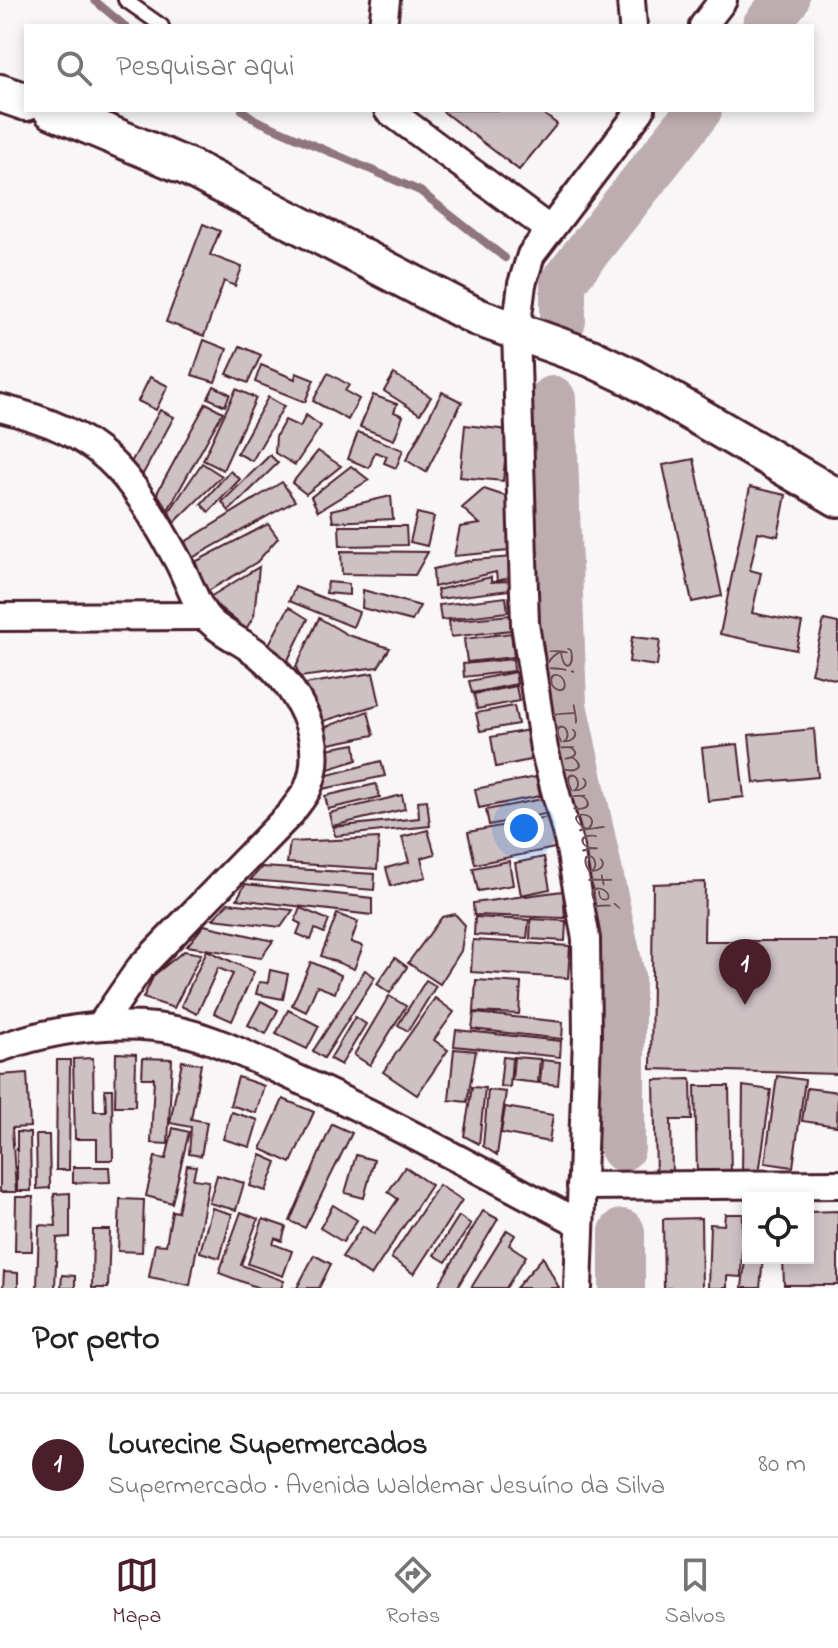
<!DOCTYPE html>
<html lang="pt">
<meta charset="utf-8">
<style>
body{margin:0;font-family:"Indie Flower",sans-serif;background:#f2f2f2;color:#222}
.controls{position:absolute;right:24px;bottom:24px;display:grid;overflow:hidden;border-radius:0px;box-shadow:0 4px 12px #0003}
.controls button{width:72px;height:72px;display:grid;place-items:center;padding:0;border:0;border-bottom:2px solid #e0e0e0;background:#fff;color:#222;font:40px sans-serif}
.you{position:absolute;left:524px;top:828px;width:28px;height:28px;margin:-20px;border:6px solid #fff;border-radius:50%;background:#1a73e8;box-shadow:0 0 0 12px #1a73e833}
.badge{display:grid;place-items:center;width:52px;height:52px;border-radius:50%;background:#4a1f2b;color:#fff;font-size:26px;font-weight:700}
.pin{position:absolute;translate:-50% -66px;filter:drop-shadow(0 2px 4px #0008)}
.pin::after{content:'';position:absolute;top:42px;width:28px;height:24px;background:inherit;clip-path:polygon(0 0,100% 0,50% 100%)}
.list{margin:0;padding:0;list-style:none}
h2{display:flex;justify-content:space-between;align-items:center;height:104px;margin:0;padding:0 32px;font-size:34px}
h2 small{font-size:26px;font-weight:400;color:#767676}
.list li{display:grid;grid-template-columns:52px 1fr auto;gap:24px;align-items:center;box-sizing:border-box;height:144px;padding:0 32px;border-top:2px solid #e0e0e0}
.list b{display:block;font-size:30px;white-space:nowrap}
.list p{margin:0;font-size:26px;white-space:nowrap;color:#767676}
.list em{font-size:26px;font-style:normal;color:#767676}
.icon{flex:none;width:44px;height:44px;fill:none;stroke:currentColor;stroke-width:2;stroke-linecap:round;stroke-linejoin:round}
.map{position:relative;flex:none;width:838px;height:1288px;overflow:hidden}
.search{position:absolute;background:#fff;box-shadow:0 4px 12px #0003;left:24px;right:24px;top:24px;height:88px;display:flex;align-items:center;gap:20px;box-sizing:border-box;padding:0 28px;border-radius:0px;color:#767676;font-size:30px}
.sheet{height:248px;background:#fff}
nav{display:flex;justify-content:space-around;align-items:center;box-sizing:border-box;height:112px;border-top:2px solid #e0e0e0;background:#fff;font-size:22px;color:#767676}
nav a{display:grid;justify-items:center;gap:4px}
nav .on{color:#4a1f2b}
.map>svg:first-child{display:block}
.lines{fill:none;stroke-linecap:round;stroke-linejoin:round}
.stream{stroke:#8f747b;stroke-width:8}
.river{stroke:#bdadb0;stroke-width:46}
.building{fill:#cdc1c4;stroke:#4a1f2b;stroke-width:2}
.lane-casing{stroke:#4a1f2b;stroke-width:18}
.street-casing{stroke:#4a1f2b;stroke-width:32}
.secondary-casing{stroke:#4a1f2b;stroke-width:42}
.lane{stroke:#fff;stroke-width:12}
.street{stroke:#fff;stroke-width:26}
.secondary{stroke:#fff;stroke-width:36}
.labels{text-anchor:middle;stroke-width:6;stroke-linejoin:round;paint-order:stroke}
.water-label{font-size:38px;font-style:italic;fill:#72515a;stroke:#fff}
</style>
<div class="map">
<svg width="838" height="1288" viewBox="0 0 838 1288">
<rect width="100%" height="100%" fill="#f8f6f7"/>
<filter id="ink" filterUnits="userSpaceOnUse"><feTurbulence type="fractalNoise" baseFrequency=".0125" numOctaves="2"/><feDisplacementMap in="SourceGraphic" scale="16" xChannelSelector="R" yChannelSelector="G"/><feConvolveMatrix kernelMatrix="1 2 1 2 8 2 1 2 1" color-interpolation-filters="sRGB"/></filter>
<g filter="url(#ink)">
<g class="lines">
<g class="stream">
<polyline points="94,0 125,26"/>
<polyline points="242,110 256,120 420,191 505,258"/>
</g>
<g class="river">
<polyline points="765,26 786,0"/>
<polyline points="563,321 563,282 699,110"/>
<path id="s1" d="M553,399L564,705L622,976V1148"/>
<polyline points="622,1232 622,1288"/>
</g>
</g>
<g class="building">
<polygon points="441,110 538,110 557,124 519,170"/>
<polygon points="203,224 220,231 210,255 242,267 235,286 224,281 204,336 166,322"/>
<polygon points="204,340 227,349 215,382 192,375"/>
<polygon points="240,346 261,355 248,383 227,374"/>
<polygon points="261,365 295,379 296,373 314,380 305,402 255,382"/>
<polygon points="328,373 349,385 345,391 359,399 348,420 313,401"/>
<polygon points="394,374 431,397 420,414 384,391"/>
<polygon points="150,377 168,386 156,410 138,401"/>
<polygon points="214,386 230,394 225,406 208,398"/>
<polygon points="236,389 256,398 223,470 203,460"/>
<polygon points="442,392 462,402 426,472 406,460"/>
<polygon points="373,395 397,404 394,412 403,416 394,440 360,427"/>
<polygon points="268,397 284,406 252,461 237,453"/>
<polygon points="206,403 223,412 168,510 157,493"/>
<polygon points="160,410 174,417 143,474 129,466"/>
<polygon points="306,415 321,426 295,465 275,453 276,436 285,420 300,427"/>
<polygon points="465,425 508,430 503,481 460,477"/>
<polygon points="358,432 403,450 396,468 384,463 387,456 375,452 369,468 348,459"/>
<polygon points="318,451 341,466 306,494 292,483"/>
<polygon points="270,455 278,463 229,511 222,502"/>
<polygon points="694,459 722,596 692,602 663,465"/>
<polygon points="202,463 222,476 174,523 169,512"/>
<polygon points="351,466 369,480 318,511 311,497"/>
<polygon points="230,471 240,479 209,512 201,504"/>
<polygon points="282,482 295,501 192,558 185,542"/>
<polygon points="750,487 786,495 778,536 758,532 750,570 761,573 752,613 802,623 796,650 720,634"/>
<polygon points="484,489 508,497 509,551 454,556 460,527 480,524 462,508"/>
<polygon points="391,496 393,519 333,522 331,510"/>
<polygon points="417,513 434,517 427,546 410,542"/>
<polygon points="268,524 278,538 257,562 208,591 195,562"/>
<polygon points="339,526 406,526 407,545 340,546"/>
<polygon points="341,551 428,552 415,575 342,574"/>
<polygon points="513,557 513,577 497,581 496,572 434,587 433,569 473,560"/>
<polygon points="259,567 254,616 246,629 208,598"/>
<polygon points="491,577 491,582 509,581 510,590 439,599 437,590"/>
<polygon points="328,582 349,584 349,595 326,593"/>
<polygon points="295,587 359,612 353,627 289,601"/>
<polygon points="363,590 420,606 412,621 362,608"/>
<polygon points="506,597 508,612 441,620 439,605"/>
<polygon points="289,607 308,619 287,662 269,644"/>
<polygon points="510,615 511,630 451,637 449,621"/>
<polygon points="319,618 348,635 390,648 378,667 300,677 296,667"/>
<polygon points="824,620 838,623 838,680 811,673"/>
<polygon points="511,633 514,657 467,662 464,639"/>
<polygon points="632,637 660,640 657,666 629,662"/>
<polygon points="513,659 514,671 464,677 463,664"/>
<polygon points="515,672 517,684 472,693 469,681"/>
<polygon points="373,673 380,704 320,722 305,684"/>
<polygon points="516,686 519,701 477,709 474,694"/>
<polygon points="514,706 518,724 480,731 476,713"/>
<polygon points="368,711 374,735 329,744 323,728"/>
<polygon points="814,729 818,777 754,783 749,735"/>
<polygon points="529,730 535,759 496,767 491,737"/>
<polygon points="355,744 357,760 326,770 326,749"/>
<polygon points="738,744 744,797 708,801 702,748"/>
<polygon points="381,761 385,776 323,789 328,775"/>
<polygon points="536,777 540,796 479,808 475,789"/>
<polygon points="376,784 380,797 328,809 325,796"/>
<polygon points="402,795 405,809 332,826 329,813"/>
<polygon points="547,798 550,813 489,825 486,810"/>
<polygon points="427,800 430,826 335,836 333,827 419,818 418,801"/>
<polygon points="548,817 555,848 475,864 468,832"/>
<polygon points="428,830 435,854 421,858 426,877 391,886 386,868 409,862 402,837"/>
<polygon points="379,838 377,869 287,863 290,842"/>
<polygon points="544,857 550,889 521,895 515,863"/>
<polygon points="509,861 513,885 478,891 473,868"/>
<polygon points="262,867 375,874 374,890 250,880"/>
<polygon points="705,882 704,941 838,941 838,1074 651,1069 653,884"/>
<polygon points="245,884 372,898 372,915 237,899"/>
<polygon points="563,891 565,918 474,915 473,903"/>
<polygon points="228,903 293,910 281,927 213,919"/>
<polygon points="300,908 329,920 324,933 315,929 311,940 297,934 301,924 295,921"/>
<polygon points="337,914 358,922 351,942 363,946 354,969 321,956"/>
<polygon points="455,914 465,925 461,951 440,984 408,963 442,917"/>
<polygon points="475,917 529,920 527,938 474,935"/>
<polygon points="531,919 566,921 565,941 530,939"/>
<polygon points="204,925 273,941 261,958 187,946"/>
<polygon points="473,940 570,946 568,978 471,972"/>
<polygon points="207,950 254,972 232,1021 214,1013 233,974 218,968 197,1014 181,1006"/>
<polygon points="184,951 201,954 174,1008 143,998 154,975"/>
<polygon points="395,958 407,967 390,993 377,984"/>
<polygon points="311,962 341,975 335,993 317,986 306,1012 292,1005"/>
<polygon points="270,970 288,974 283,999 256,994 259,982 268,983"/>
<polygon points="365,970 375,977 324,1058 313,1051"/>
<polygon points="426,980 436,986 408,1031 398,1025"/>
<polygon points="476,980 521,983 519,1014 474,1012"/>
<polygon points="389,996 406,1006 370,1065 354,1055"/>
<polygon points="435,998 454,1012 434,1040 448,1050 417,1095 383,1072"/>
<polygon points="261,1001 278,1010 266,1034 248,1025"/>
<polygon points="288,1010 319,1026 307,1049 276,1034"/>
<polygon points="474,1013 563,1022 562,1039 472,1029"/>
<polygon points="355,1017 366,1024 341,1065 330,1059"/>
<polygon points="456,1030 561,1041 560,1057 454,1046"/>
<polygon points="454,1049 476,1051 467,1102 449,1100"/>
<polygon points="116,1053 136,1054 135,1106 115,1106"/>
<polygon points="503,1057 512,1058 510,1087 500,1086"/>
<polygon points="514,1057 540,1059 538,1083 512,1080"/>
<polygon points="93,1058 94,1111 106,1111 105,1089 112,1089 113,1160 97,1160 97,1139 75,1139 73,1059"/>
<polygon points="143,1058 172,1059 168,1144 151,1143 154,1078 142,1078"/>
<polygon points="57,1060 70,1060 69,1170 56,1170"/>
<polygon points="542,1060 560,1062 558,1085 540,1083"/>
<polygon points="182,1061 201,1064 191,1119 207,1122 201,1156 189,1154 191,1127 170,1123"/>
<polygon points="27,1073 30,1127 12,1128 16,1192 0,1192 0,1075"/>
<polygon points="777,1076 805,1080 793,1167 765,1163"/>
<polygon points="238,1077 264,1086 256,1113 230,1105"/>
<polygon points="691,1079 692,1120 671,1120 672,1175 656,1175 654,1080"/>
<polygon points="695,1086 729,1086 731,1174 697,1175"/>
<polygon points="743,1086 771,1090 759,1174 742,1174"/>
<polygon points="472,1087 485,1088 479,1144 464,1136"/>
<polygon points="807,1088 838,1092 837,1126 802,1121"/>
<polygon points="488,1090 506,1092 497,1155 483,1146"/>
<polygon points="283,1099 314,1112 291,1163 261,1149"/>
<polygon points="505,1107 553,1115 549,1142 501,1133"/>
<polygon points="231,1112 258,1120 250,1147 223,1139"/>
<polygon points="332,1124 352,1133 305,1228 290,1221"/>
<polygon points="173,1128 189,1132 172,1203 146,1196 155,1157 166,1159"/>
<polygon points="17,1132 30,1133 31,1191 17,1191"/>
<polygon points="36,1135 49,1135 50,1188 37,1189"/>
<polygon points="261,1155 277,1162 266,1191 250,1186"/>
<polygon points="356,1155 374,1160 364,1198 345,1193"/>
<polygon points="187,1165 196,1166 193,1179 209,1181 190,1285 149,1277 155,1244 166,1245 172,1211 178,1212"/>
<polygon points="73,1167 109,1167 110,1182 73,1183"/>
<polygon points="405,1167 431,1185 371,1276 342,1257 363,1226 374,1234 398,1199 388,1192"/>
<polygon points="217,1175 244,1183 236,1210 209,1203"/>
<polygon points="439,1185 462,1200 414,1274 391,1258"/>
<polygon points="70,1193 70,1237 57,1238 55,1288 37,1288 39,1225 56,1226 54,1194"/>
<polygon points="16,1197 33,1197 32,1251 15,1251"/>
<polygon points="120,1199 144,1200 142,1252 118,1251"/>
<polygon points="333,1205 357,1220 343,1242 320,1228"/>
<polygon points="212,1208 232,1214 220,1258 200,1252"/>
<polygon points="483,1211 498,1219 457,1288 437,1288"/>
<polygon points="838,1211 838,1285 784,1285 783,1258 808,1258 808,1212"/>
<polygon points="241,1212 258,1219 241,1265 284,1281 281,1288 259,1288 219,1273"/>
<polygon points="725,1214 743,1214 741,1277 727,1276 727,1288 708,1288 710,1224 724,1225"/>
<polygon points="459,1216 471,1224 446,1262 434,1255"/>
<polygon points="701,1218 702,1288 664,1288 663,1219"/>
<polygon points="263,1219 286,1227 282,1241 275,1238 273,1244 292,1251 283,1276 248,1264"/>
<polygon points="93,1230 110,1230 108,1288 92,1288"/>
<polygon points="507,1230 515,1235 509,1245 526,1256 506,1288 471,1288"/>
<polygon points="748,1231 748,1258 763,1258 760,1288 742,1288"/>
<polygon points="314,1255 331,1264 319,1288 291,1288 297,1288"/>
<polygon points="543,1257 559,1288 516,1288"/>
<polygon points="4,1272 18,1273 18,1288 3,1288"/>
<polygon points="62,1275 75,1276 75,1288 61,1288"/>
</g>
<g class="lines">
<defs>
<polyline id="lane" points="125,0 162,26"/>
<g id="street">
<polyline points="631,0 633,26"/>
<polyline points="383,26 386,0"/>
<polyline points="703,26 723,0"/>
<polyline points="388,110 550,230"/>
<path d="M0,408C104,434 127,469 177,559C187,577 193,598 204,614C216,631 242,641 258,654C295,685 329,739 308,788C304,797 296,805 291,813L140,968L100,1026"/>
<polyline points="0,617 205,616"/>
<path d="M0,1048C51,1030 101,1022 155,1027C201,1031 246,1055 287,1074C387,1119 482,1172 579,1223"/>
<polyline points="581,1186 838,1184"/>
<polyline points="578,1288 587,1037 586,939 569,843 544,749 525,624 516,331 522,284 531,255 641,110"/>
</g>
<g id="secondary">
<polyline points="0,93 26,102"/>
<polyline points="52,110 190,168 477,317 591,358 631,377 838,498"/>
</g>
</defs>
<use href="#lane" class="lane-casing"/>
<use href="#street" class="street-casing"/>
<use href="#secondary" class="secondary-casing"/>
<use href="#lane" class="lane"/>
<use href="#street" class="street"/>
<use href="#secondary" class="secondary"/>
</g>
</g>
<g class="labels">
<g class="water-label">
<text dy="13" stroke="none"><textPath href="#s1" startOffset="378">Rio Tamanduateí</textPath></text>
</g>
</g>
</svg>
<div class="controls">
<button><svg class="icon" aria-label="locate" viewBox="0 0 24 24"><circle cx="12" cy="12" r="6"/><path d="M12 2v4M12 18v4M2 12h4M18 12h4"/></svg></button>
</div>
<div class="you"></div>
<div class="pin badge" style="left:745px;top:1005px">1</div>
<div class="search"><svg class="icon" aria-label="search" viewBox="0 0 24 24"><circle cx="10" cy="10" r="6"/><path d="M15 15l6 6"/></svg>Pesquisar aqui</div>
</div>
<section class="sheet">
<h2>Por perto<small></small></h2>
<ul class="list">
<li><span class="badge">1</span><div><b>Lourecine Supermercados</b><p>Supermercado · Avenida Waldemar Jesuíno da Silva</p></div><em>80 m</em></li>
</ul>
</section>
<nav>
<a class="on"><svg class="icon" aria-label="map" viewBox="0 0 24 24"><path d="M3 6l6-2 6 2 6-2v14l-6 2-6-2-6 2zM9 4v14M15 6v14"/></svg>Mapa</a>
<a><svg class="icon" aria-label="directions" viewBox="0 0 24 24"><path d="M12 3l9 9-9 9-9-9zM9 14v-3h6M13 9l2 2-2 2"/></svg>Rotas</a>
<a><svg class="icon" aria-label="saved" viewBox="0 0 24 24"><path d="M7 4h10v16l-5-4-5 4z"/></svg>Salvos</a>
</nav>
